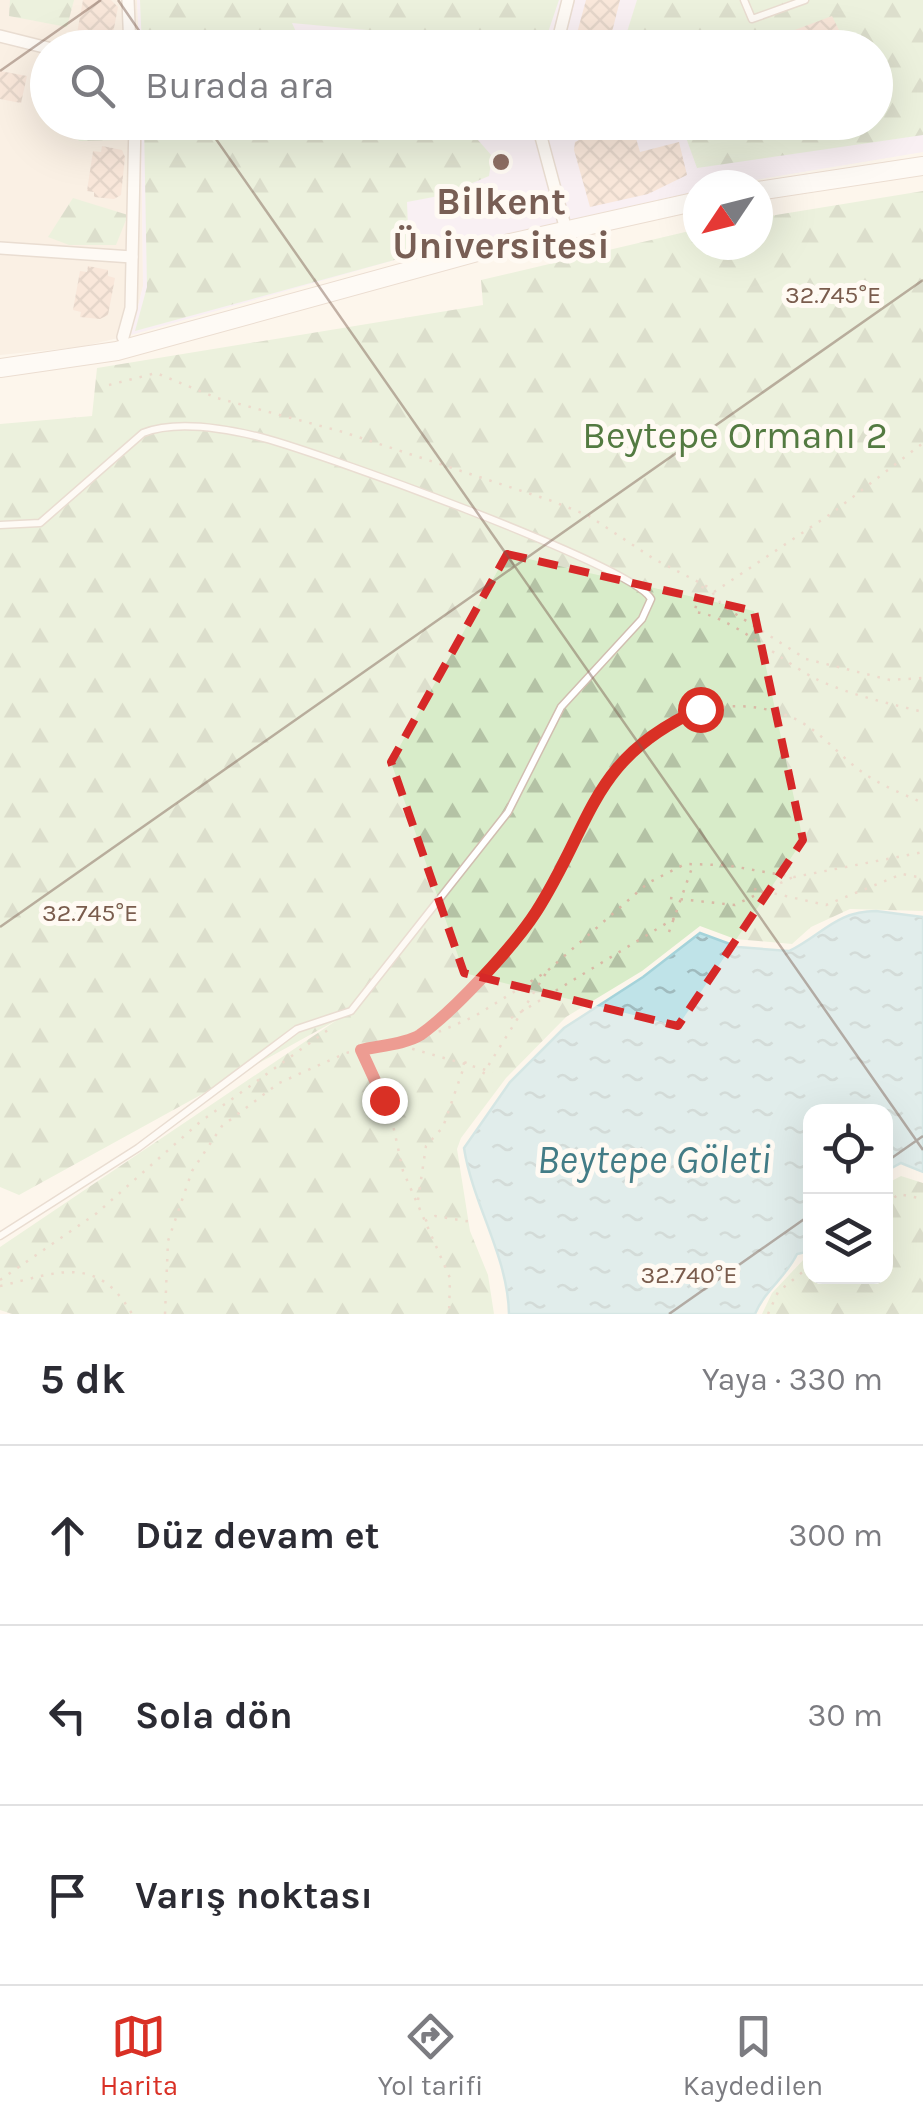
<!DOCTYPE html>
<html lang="tr">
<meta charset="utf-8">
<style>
body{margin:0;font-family:Karla,sans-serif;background:#f2f2f3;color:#2b2b33}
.controls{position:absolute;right:30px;bottom:30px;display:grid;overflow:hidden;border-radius:20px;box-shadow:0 10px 40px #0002}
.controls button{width:90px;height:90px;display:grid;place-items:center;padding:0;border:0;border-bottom:2px solid #e1e1e2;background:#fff;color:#2b2b33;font:50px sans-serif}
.compass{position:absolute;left:683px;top:170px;width:90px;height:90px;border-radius:50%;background:#fff;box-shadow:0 10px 40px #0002;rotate:235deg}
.stop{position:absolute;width:30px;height:30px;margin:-22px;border:8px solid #d93025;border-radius:50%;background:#fff}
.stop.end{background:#d93025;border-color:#fff;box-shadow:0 2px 10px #0008}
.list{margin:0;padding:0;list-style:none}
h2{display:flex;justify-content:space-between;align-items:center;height:130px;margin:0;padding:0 40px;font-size:42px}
h2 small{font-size:32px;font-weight:400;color:#7c7c81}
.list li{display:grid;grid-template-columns:65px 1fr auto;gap:30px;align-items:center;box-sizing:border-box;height:180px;padding:0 40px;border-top:2px solid #e1e1e2}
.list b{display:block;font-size:38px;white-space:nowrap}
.list em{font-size:32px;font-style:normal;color:#7c7c81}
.icon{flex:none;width:55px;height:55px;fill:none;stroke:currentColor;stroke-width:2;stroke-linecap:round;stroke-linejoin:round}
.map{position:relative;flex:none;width:923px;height:1314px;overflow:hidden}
.search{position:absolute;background:#fff;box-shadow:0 10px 40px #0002;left:30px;right:30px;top:30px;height:110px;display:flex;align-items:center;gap:25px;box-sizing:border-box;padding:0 35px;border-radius:55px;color:#7c7c81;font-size:38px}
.sheet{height:670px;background:#fff}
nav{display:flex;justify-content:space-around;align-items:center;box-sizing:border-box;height:140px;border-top:2px solid #e1e1e2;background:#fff;font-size:28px;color:#7c7c81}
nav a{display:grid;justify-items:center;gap:5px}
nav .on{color:#d93025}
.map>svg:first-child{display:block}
.residential{fill:#f5e8da}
.education{fill:#f3e8fa}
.forest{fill:url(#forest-firs)}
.water{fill:url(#water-ripples);stroke:#a5d3da;stroke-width:2.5}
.building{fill:url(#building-cross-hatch)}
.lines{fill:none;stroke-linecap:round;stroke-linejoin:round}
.lane-casing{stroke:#d1beb0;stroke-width:9}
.street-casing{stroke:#d1beb0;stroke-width:14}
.secondary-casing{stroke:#d6c0b0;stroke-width:20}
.path{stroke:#d9b8a5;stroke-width:2.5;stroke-dasharray:2.5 8;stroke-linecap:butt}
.lane{stroke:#fff;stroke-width:6}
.street{stroke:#fff;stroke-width:11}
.secondary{stroke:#fff;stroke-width:18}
.route{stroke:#d93025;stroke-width:12}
.marked{fill:none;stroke:#d62828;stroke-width:8;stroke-dasharray:20 12;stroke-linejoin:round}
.ticks{fill:none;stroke:#7a5c4d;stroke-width:2.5;stroke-opacity:0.45}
.education-dot{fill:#8d6e63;stroke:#fffaf3;stroke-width:4}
.labels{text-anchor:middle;stroke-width:10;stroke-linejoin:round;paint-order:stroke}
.education-label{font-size:38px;font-weight:bold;fill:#785e54;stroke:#fffaf3}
.park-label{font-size:38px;fill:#537a41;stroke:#fffaf3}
.water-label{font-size:40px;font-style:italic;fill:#437c86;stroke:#fffaf3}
.ticks-label{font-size:25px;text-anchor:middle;fill:#7a5c4d;stroke:#fffaf3;stroke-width:10;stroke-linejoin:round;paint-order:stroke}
</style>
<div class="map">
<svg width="923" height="1314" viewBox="0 0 923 1314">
<defs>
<pattern id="forest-firs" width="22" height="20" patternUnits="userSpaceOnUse" patternTransform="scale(2.5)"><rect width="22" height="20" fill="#d8ecc9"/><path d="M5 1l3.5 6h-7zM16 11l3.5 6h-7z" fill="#b4c2a5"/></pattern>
<pattern id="water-ripples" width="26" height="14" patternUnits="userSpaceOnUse" patternTransform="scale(2.5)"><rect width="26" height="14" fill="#bfe3e8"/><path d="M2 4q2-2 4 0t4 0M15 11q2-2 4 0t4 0" fill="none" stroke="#a0bbbe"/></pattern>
<pattern id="building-cross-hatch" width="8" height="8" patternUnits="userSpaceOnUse" patternTransform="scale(2.5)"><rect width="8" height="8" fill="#f3d5c3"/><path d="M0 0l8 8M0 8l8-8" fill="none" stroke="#cab0a1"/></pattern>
</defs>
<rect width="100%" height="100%" fill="#fdf6ec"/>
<polygon class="residential" points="0,0 137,0 139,47 48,48 48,122 141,123 143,286 131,335 80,347 0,355"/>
<polygon class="education" points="137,0 923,0 923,152 725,185 698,185 698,191 409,256 131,335 143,286 141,123 876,122 876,48 139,47"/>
<g class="forest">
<polygon points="10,0 74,0 67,27 9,16"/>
<polygon points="140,0 559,0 543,47 434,47 378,31 292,23 303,47 142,48"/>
<polygon points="637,0 923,0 923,135 697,168 684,132 676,123 876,122 876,48 622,48"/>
<polygon points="65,123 121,123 120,140 79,141"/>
<polygon points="144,123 463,123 492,156 489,176 444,195 407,202 409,256 135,331 147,287"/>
<polygon points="923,191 923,911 850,909 811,927 792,944 735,939 700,926 642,971 566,1017 506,1078 461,1138 457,1149 470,1231 488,1275 494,1314 12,1314 0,1310 0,1247 337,1020 19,1195 0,1187 0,424 92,416 97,368 483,305 481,280 698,229 698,245 758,245 758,218"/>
<polygon points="73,198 128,215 116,245 69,245 48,237"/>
<polygon points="901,1176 923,1183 923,1314 762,1314 772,1293 805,1258 810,1258 810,1276 886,1276 886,1184"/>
</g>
<path class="water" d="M876,911L923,917V1172L901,1163L886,1171V1112H810V1251L797,1254C786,1277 765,1290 755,1314H509C508,1256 473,1205 464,1148L510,1082L564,1028L643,977L700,933L738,947L789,951C822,935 836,911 876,911Z"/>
<g class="building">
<polygon points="83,0 111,0 118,7 111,44 83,46 84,41 76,39"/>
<polygon points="586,0 620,0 608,48 573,48"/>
<polygon points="832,16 848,48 789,48 786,39 792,31"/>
<polygon points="0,71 27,76 21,103 0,99"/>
<polygon points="577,122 595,122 599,139 633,128 640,152 679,142 687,175 648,194 590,207 574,150 575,142 581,139"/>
<polygon points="102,146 122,150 125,157 121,195 114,199 94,197 94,192 87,191 93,151 101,152"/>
<polygon points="88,266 108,270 108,276 115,278 108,315 100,319 80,317 81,312 73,310 80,271 87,272"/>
</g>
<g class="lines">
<defs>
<g id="lane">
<polyline points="744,0 752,19 805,0"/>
<path d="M0,525L40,523L143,433C176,420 222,428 256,436C308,448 635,566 651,599L642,619L561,707L508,812L351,1011L297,1029L138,1148L0,1236"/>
</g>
<g id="street">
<polyline points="128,0 130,48"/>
<polyline points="0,36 48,48"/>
<polyline points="556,48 568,0"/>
<polyline points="537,122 566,230"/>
<polyline points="0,248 132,257"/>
<polyline points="123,337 131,308 135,122"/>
</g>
<g id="secondary">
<polyline points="758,191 923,166"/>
<polyline points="0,368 117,351 510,243 698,201"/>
</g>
</defs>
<use href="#lane" class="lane-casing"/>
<use href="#street" class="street-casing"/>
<use href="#secondary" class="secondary-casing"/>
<g class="path">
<polyline points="109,385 156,373 217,398 343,432 552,501 589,516 654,559 708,587 723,606 806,659 890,680 923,678"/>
<path d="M703,586L694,612C729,614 783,663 818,680C851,695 887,703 923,712"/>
<polyline points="714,592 832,513 923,443"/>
<polyline points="754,889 826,905 902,874 923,878"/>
<polyline points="670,898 735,905 793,877"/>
<polyline points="669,932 693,865"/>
<polyline points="511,1018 675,918"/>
<path d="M418,1036C459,998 502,960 534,915C559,879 571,837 593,800C633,734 704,687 783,714C817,725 834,752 862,772C880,785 903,794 923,803"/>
<polyline points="392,1043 493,1072"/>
<polyline points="361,1051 390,1111 403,1171 450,1278 449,1314"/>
<polyline points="483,1074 546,973"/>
<polyline points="418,1200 426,1146 443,1127 467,1058"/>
<polyline points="886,1204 899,1194 923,1199"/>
<polyline points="425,1221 435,1216 472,1222"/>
<polyline points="0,1280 97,1213 200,1122 332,1027"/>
<path d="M0,1286C57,1273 97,1253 132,1314"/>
<polyline points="165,1314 168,1241 192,1171 222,1126 279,1083 346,1053 441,1031 475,1016 546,972 648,883 685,864 725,865 794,877 923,852"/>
<polyline points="768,1314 778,1292 810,1266"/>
</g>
<use href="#lane" class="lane"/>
<use href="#street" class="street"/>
<use href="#secondary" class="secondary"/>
</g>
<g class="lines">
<path class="route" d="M384,1100L361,1050C378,1046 406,1044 420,1035C453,1012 514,946 536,912C593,823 590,758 700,709"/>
</g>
<path d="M0 0H923V1314H0ZM507,554L754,611L803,840L678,1026L464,973L391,762Z" fill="#fdf6ec" fill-opacity=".55" fill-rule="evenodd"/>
<path class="marked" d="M507,554L754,611L803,840L678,1026L464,973L391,762Z"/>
<path class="ticks" d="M118,0L151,48M0,71L101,0M204,122L923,1150M0,927L923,280M886,1162L923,1136M669,1314L810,1215"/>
<circle class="education-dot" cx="501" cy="162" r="10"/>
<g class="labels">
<g class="education-label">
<text x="501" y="214">Bilkent<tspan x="501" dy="44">Üniversitesi</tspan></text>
</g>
<g class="park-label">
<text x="735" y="448">Beytepe Ormanı 2</text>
</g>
<g class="water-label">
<text x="654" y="1173">Beytepe Göleti</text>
</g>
</g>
<g class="ticks-label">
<text x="833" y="303">32.745°E</text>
<text x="90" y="921">32.745°E</text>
<text x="689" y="1283">32.740°E</text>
</g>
</svg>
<div class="controls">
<button><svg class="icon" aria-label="locate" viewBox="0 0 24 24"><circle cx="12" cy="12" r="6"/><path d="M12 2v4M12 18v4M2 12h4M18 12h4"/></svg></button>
<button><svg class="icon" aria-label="layers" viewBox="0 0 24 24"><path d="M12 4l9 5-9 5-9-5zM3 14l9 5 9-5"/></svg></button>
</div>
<svg class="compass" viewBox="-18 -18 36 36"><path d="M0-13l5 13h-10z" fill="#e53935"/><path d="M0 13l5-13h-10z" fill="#7c7c81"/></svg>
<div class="stop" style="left:700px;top:709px"></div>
<div class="stop end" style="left:384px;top:1100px"></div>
<div class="search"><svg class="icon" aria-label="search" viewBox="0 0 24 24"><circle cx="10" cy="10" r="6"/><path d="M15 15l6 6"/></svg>Burada ara</div>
</div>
<section class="sheet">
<h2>5 dk<small>Yaya · 330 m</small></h2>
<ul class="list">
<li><svg class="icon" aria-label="ahead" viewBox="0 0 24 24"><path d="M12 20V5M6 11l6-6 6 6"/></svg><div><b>Düz devam et</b></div><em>300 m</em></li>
<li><svg class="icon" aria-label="left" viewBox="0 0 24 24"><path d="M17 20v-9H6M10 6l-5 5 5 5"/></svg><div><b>Sola dön</b></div><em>30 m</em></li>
<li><svg class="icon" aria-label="arrive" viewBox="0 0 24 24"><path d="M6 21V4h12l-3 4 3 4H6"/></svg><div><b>Varış noktası</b></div></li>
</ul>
</section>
<nav>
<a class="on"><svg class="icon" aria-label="map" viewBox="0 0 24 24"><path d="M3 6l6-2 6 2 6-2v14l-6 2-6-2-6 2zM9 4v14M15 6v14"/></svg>Harita</a>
<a><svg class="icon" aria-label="directions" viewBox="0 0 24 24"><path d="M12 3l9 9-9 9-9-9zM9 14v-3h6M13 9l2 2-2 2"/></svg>Yol tarifi</a>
<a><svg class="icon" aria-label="saved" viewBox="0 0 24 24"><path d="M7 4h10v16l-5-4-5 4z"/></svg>Kaydedilen</a>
</nav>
